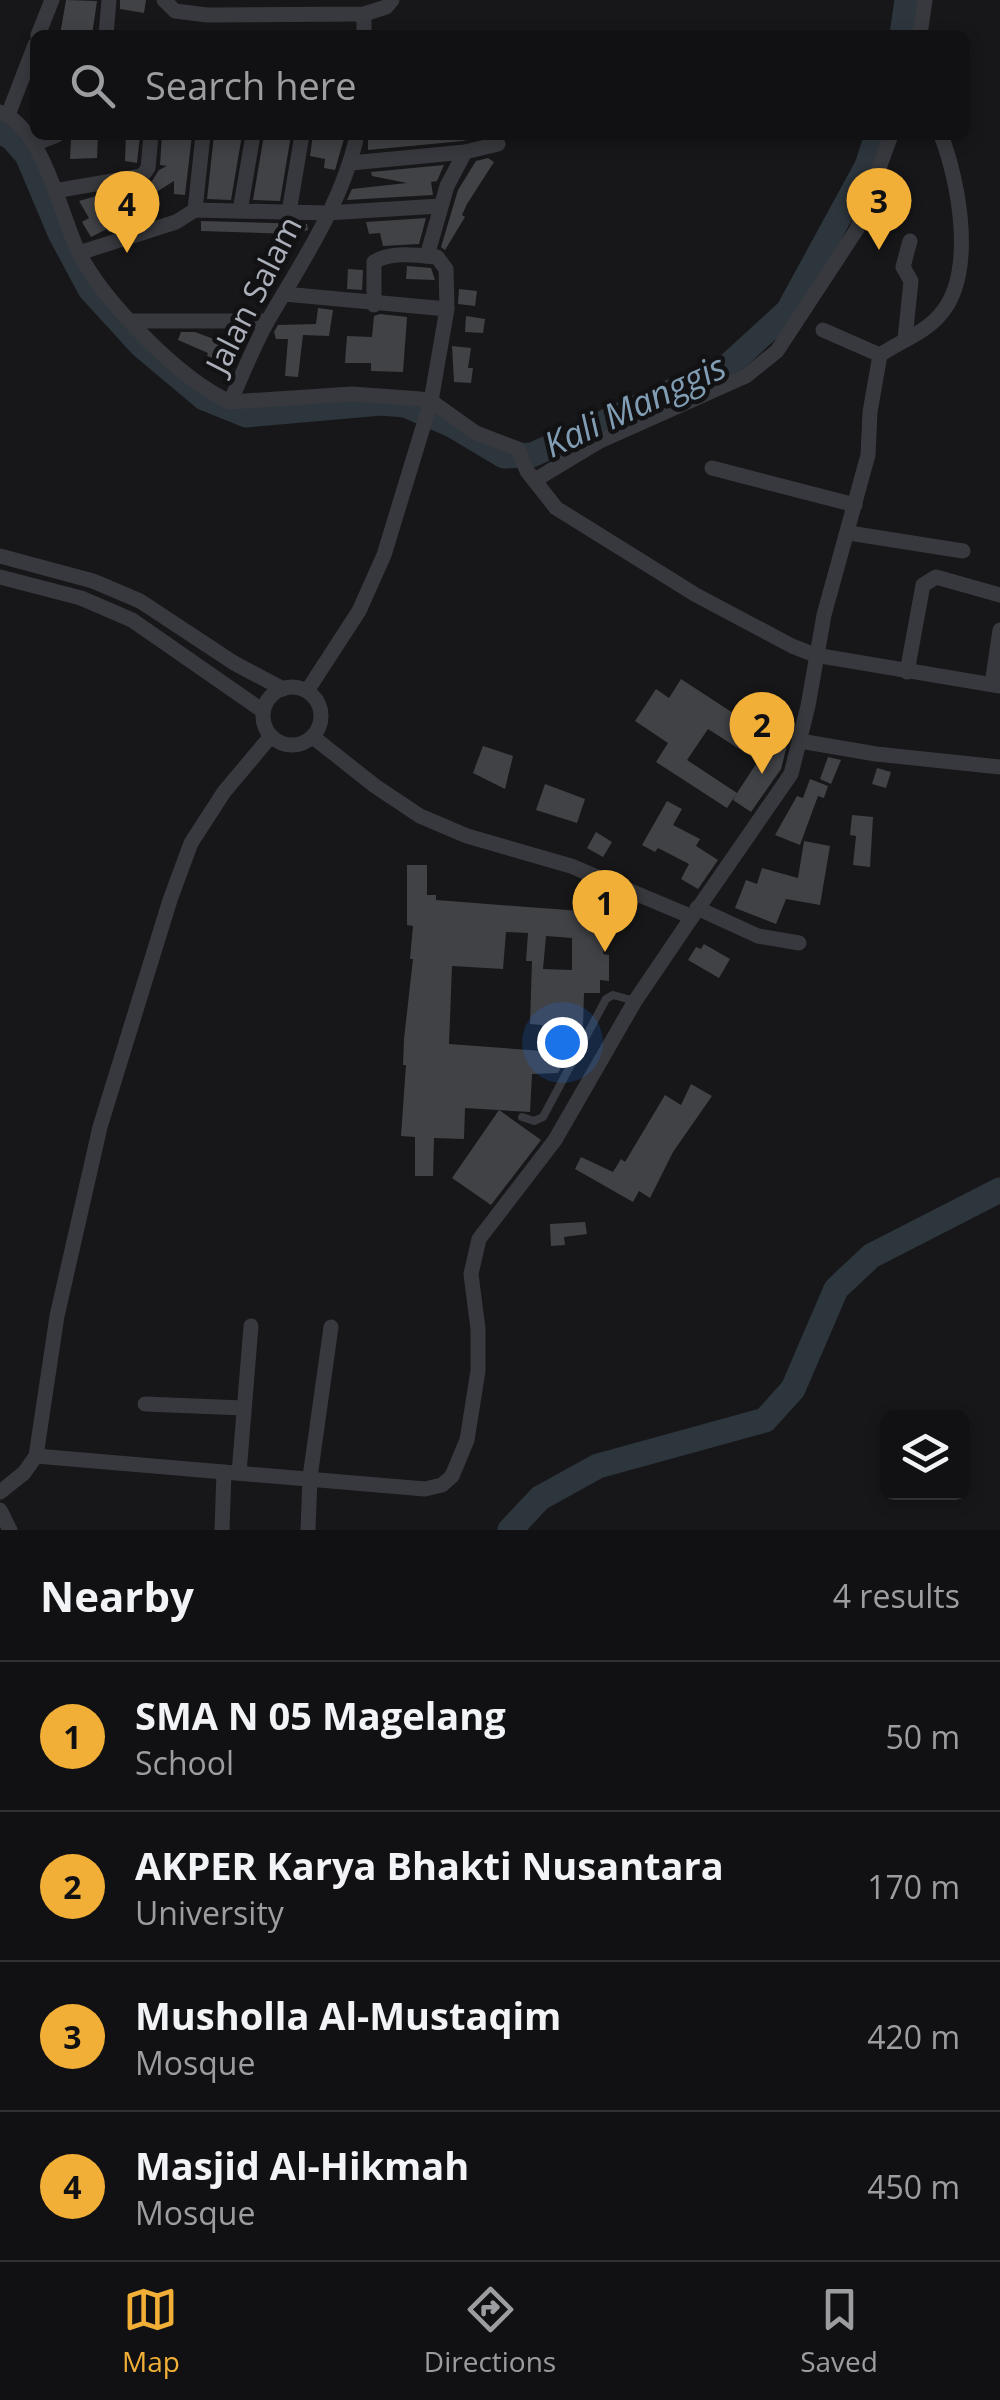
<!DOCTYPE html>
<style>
body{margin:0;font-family:"Open Sans",sans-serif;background:#1e1f21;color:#f1f3f6}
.controls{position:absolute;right:30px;bottom:30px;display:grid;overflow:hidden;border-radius:15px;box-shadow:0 5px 15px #0003}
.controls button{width:90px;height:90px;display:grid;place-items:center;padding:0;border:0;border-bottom:2px solid #303133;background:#111113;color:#f1f3f6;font:50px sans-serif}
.you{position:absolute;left:562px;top:1042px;width:35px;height:35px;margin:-25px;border:8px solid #fff;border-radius:50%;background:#1a73e8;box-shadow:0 0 0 15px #1a73e833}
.badge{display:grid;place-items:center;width:65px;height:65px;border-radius:50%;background:#f1af38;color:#111;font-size:32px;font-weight:700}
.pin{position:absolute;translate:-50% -82px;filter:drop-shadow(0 2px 5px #0008)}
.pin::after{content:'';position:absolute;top:52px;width:35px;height:30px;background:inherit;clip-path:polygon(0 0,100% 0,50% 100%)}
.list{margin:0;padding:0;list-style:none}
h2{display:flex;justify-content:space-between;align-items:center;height:130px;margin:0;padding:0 40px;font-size:42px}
h2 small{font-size:32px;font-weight:400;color:#9c9da0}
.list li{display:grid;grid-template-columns:65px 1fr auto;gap:30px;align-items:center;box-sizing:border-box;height:150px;padding:0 40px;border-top:2px solid #303133}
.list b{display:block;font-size:38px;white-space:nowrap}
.list p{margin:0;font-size:32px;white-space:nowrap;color:#9c9da0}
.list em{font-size:32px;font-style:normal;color:#9c9da0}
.icon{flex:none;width:55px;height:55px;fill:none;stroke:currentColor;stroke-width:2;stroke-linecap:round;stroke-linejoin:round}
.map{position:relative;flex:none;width:1000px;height:1530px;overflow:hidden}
.search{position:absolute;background:#111113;box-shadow:0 5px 15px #0003;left:30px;right:30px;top:30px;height:110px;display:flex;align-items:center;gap:25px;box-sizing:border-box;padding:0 35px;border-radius:15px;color:#9c9da0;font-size:38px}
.sheet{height:730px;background:#111113}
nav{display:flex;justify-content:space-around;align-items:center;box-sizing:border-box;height:140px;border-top:2px solid #303133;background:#111113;font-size:28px;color:#9c9da0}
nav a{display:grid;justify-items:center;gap:5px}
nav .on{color:#f1af38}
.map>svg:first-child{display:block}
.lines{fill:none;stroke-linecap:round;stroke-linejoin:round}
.river{stroke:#2d363d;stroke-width:25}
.building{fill:#414246;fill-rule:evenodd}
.lane{stroke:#38393e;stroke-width:8}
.street{stroke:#38393e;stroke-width:15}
.labels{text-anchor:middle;stroke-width:9;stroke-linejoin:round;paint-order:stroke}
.street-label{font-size:32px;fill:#aaafb9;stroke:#121214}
.water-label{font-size:35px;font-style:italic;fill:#819db3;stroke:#121214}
</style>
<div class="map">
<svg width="1000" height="1530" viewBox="0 0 1000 1530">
<rect width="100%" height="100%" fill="#171719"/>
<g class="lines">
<g class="river">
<polyline points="902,35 907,0"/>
<polyline points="0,131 12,138 27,155 60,233 90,289 142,346 204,398 246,415 381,403 405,405 452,425 504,456 532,455 729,365 788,311 867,166 877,135"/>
<polyline points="510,1530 540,1498 598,1466 765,1420 793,1389 836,1289 871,1256 1000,1190"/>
</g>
</g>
<g class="building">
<polygon points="66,0 97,1 92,35 60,35"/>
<polygon points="120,0 146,0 144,13 120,9"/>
<polygon points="81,135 98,135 97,158 70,159 71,139 81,139"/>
<polygon points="126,135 140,135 137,163 125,161"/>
<polygon points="162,135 192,135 185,195 174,194 174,181 147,198 156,213 142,221 108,232 107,229 91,237 82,222 89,218 79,201 103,194 113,212 145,198 140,188 150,184 159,170 167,166 160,165"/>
<polygon points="214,135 242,135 231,200 207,199"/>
<polygon points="264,135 291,135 280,201 253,200"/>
<polygon points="313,135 345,135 335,170 324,168 325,159 310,156"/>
<polygon points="380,135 486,135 463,141 368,150 368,136"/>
<polygon points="488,158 494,162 467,204 462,215 465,217 445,250 441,247 458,190 476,161"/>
<polygon points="444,165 437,181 431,182 433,195 347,200 352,189 407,183 372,176 371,172"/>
<polygon points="426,218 419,244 383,246 380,233 369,234 366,222"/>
<polygon points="201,221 307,224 308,230 293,234 201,231"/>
<polygon points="407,266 431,268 435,280 406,279"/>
<polygon points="348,269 363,270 362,290 347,289"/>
<polygon points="459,289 477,291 475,306 458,304"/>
<polygon points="318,308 333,310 329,336 303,335 298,377 285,376 288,339 276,339 274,332 278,325 316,324"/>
<polygon points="380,314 407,317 403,372 371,371 371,363 345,363 347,336 372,337 374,316"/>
<polygon points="466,316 485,319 483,333 465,332"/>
<polygon points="181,332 195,332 222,342 225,332 249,332 229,377 204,367 208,353 178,340"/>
<polygon points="452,346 471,348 468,368 473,368 471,383 454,382"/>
<path d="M681,679L773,739L776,734L788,741L781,769L751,812L733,800L737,793L727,808L656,762L668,743L635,721L656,689L669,698ZM708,729L758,761L737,793L687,760Z"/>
<polygon points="483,746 513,756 505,789 473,773"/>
<polygon points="828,757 841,760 831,784 820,779"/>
<polygon points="877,768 891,772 886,788 872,784"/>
<polygon points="810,779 828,786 824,798 818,796 800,845 775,835 797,796 803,798"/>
<polygon points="545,784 585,799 577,823 536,810"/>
<polygon points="667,801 682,809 673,825 700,839 696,846 718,860 698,889 681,879 689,864 658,848 655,852 642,845"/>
<polygon points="852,815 873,817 870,867 853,865 856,836 850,835"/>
<polygon points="596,832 612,842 603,857 587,848"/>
<polygon points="804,841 830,846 820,905 786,899 776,924 735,908 746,880 757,884 762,868 798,878"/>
<path d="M407,865H427V895H436V900L607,913L603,954L609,955V981L600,980V993H584L583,1027L564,1026V1062L558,1073L532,1074L530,1112L465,1108L464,1139L434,1138L433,1176H415V1137L401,1136L406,1065H403L404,1039L413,959H410L413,926L407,925ZM506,932L528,933L526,961H532L530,1024L542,1025V1051L449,1044L452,966L503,969ZM546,936L572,938V970L543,969Z"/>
<polygon points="704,944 730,959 719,978 688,960 696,947 701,949"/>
<polygon points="691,1084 712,1096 673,1152 650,1198 639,1191 633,1202 575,1169 581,1157 613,1172 621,1159 625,1162 665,1095 681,1105"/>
<polygon points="499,1110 541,1140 491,1205 452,1178"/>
<polygon points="585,1222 587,1234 564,1237 565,1245 551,1246 550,1224"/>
</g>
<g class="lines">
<polyline class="lane" points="522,1117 534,1121 543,1117 606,999 613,995 635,1001"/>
<g class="street">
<polyline points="164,0 175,11 207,15 364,14 386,7 392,0"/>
<polyline points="364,14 364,35"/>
<polyline points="38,35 52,0"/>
<polyline points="106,35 109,0"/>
<polyline points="920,35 925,0"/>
<path d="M0,112C43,128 60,213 78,251C103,301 179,379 230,402L352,394L421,399L431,401L476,433L518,449L527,471L556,508L696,595L792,646L815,655L1000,686"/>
<polyline points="8,115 35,45"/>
<polyline points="34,144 57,135"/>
<polyline points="351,163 465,152 498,144"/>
<polyline points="54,191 142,176 148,168 151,135"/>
<polyline points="195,210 203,135"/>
<polyline points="240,211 253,135"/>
<polyline points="289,212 302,135"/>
<polyline points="79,253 176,222 195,210 327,213 440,206"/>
<polyline points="427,256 447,186 465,152"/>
<polyline points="284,294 447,309 431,401 384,555 359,611 307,691"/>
<path d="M374,305V262C389,251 419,255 437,257L446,269L447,309"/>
<polyline points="132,321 267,321"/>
<polyline points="823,330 880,355"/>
<polyline points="905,339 911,281 903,267 910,241"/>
<path d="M230,402C243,374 254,344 270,317C303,260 343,201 357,135"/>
<polyline points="712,468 855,505"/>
<polyline points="535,480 598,442 746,376 777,351 857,229 891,135"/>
<polyline points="849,533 963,551"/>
<polyline points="0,556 93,581 140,601 234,663 283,689"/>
<polyline points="0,577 81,598 132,620 263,711"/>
<polyline points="907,672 923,585 936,577 1000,595"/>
<polyline points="992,684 1000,630"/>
<circle cx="292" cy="716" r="29"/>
<polyline points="800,741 876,754 1000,767"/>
<polyline points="697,908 758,936 799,943"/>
<path d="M692,917L791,774L808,706L824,615L868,455L870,412L880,355C899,342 924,333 939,316C977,275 959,182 941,135"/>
<polyline points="145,1404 243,1408"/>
<polyline points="36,1456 425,1489 442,1485 452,1476 467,1440 478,1371 478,1329 471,1274 479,1239 555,1140 635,1001 692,917 571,866 467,836 420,816 375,786 313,737"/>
<polyline points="239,1473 251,1326"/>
<polyline points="0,1492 24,1473 36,1456 57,1316 100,1127 170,900 191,843 224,792 271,736"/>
<polyline points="0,1510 10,1530"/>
<polyline points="222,1530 224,1472"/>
<polyline points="308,1530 310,1477 331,1327"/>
</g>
</g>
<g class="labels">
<g class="street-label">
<text transform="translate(254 295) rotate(-63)" y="11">Jalan Salam</text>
</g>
<g class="water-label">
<text transform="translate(635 406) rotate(-25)" y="12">Kali Manggis</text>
</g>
</g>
</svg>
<div class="controls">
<button><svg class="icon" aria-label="layers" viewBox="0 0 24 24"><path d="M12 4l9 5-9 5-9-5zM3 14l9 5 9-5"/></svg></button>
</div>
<div class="you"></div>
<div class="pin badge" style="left:605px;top:952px">1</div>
<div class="pin badge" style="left:762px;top:774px">2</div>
<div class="pin badge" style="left:879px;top:250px">3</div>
<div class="pin badge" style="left:127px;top:253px">4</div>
<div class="search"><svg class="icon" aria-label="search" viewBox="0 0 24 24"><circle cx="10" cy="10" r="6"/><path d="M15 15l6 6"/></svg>Search here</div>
</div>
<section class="sheet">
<h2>Nearby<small>4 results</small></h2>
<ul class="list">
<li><span class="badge">1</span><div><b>SMA N 05 Magelang</b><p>School</p></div><em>50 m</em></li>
<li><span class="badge">2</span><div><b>AKPER Karya Bhakti Nusantara</b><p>University</p></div><em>170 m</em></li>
<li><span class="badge">3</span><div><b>Musholla Al-Mustaqim</b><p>Mosque</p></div><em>420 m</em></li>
<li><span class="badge">4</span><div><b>Masjid Al-Hikmah</b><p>Mosque</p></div><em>450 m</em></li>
</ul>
</section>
<nav>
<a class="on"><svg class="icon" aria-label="map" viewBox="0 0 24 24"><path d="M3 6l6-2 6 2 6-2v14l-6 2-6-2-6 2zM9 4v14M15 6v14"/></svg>Map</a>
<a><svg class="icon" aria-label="directions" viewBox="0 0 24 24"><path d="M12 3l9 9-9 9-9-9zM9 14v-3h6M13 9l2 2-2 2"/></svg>Directions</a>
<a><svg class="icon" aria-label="saved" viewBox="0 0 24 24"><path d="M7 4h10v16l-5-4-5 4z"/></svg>Saved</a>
</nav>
